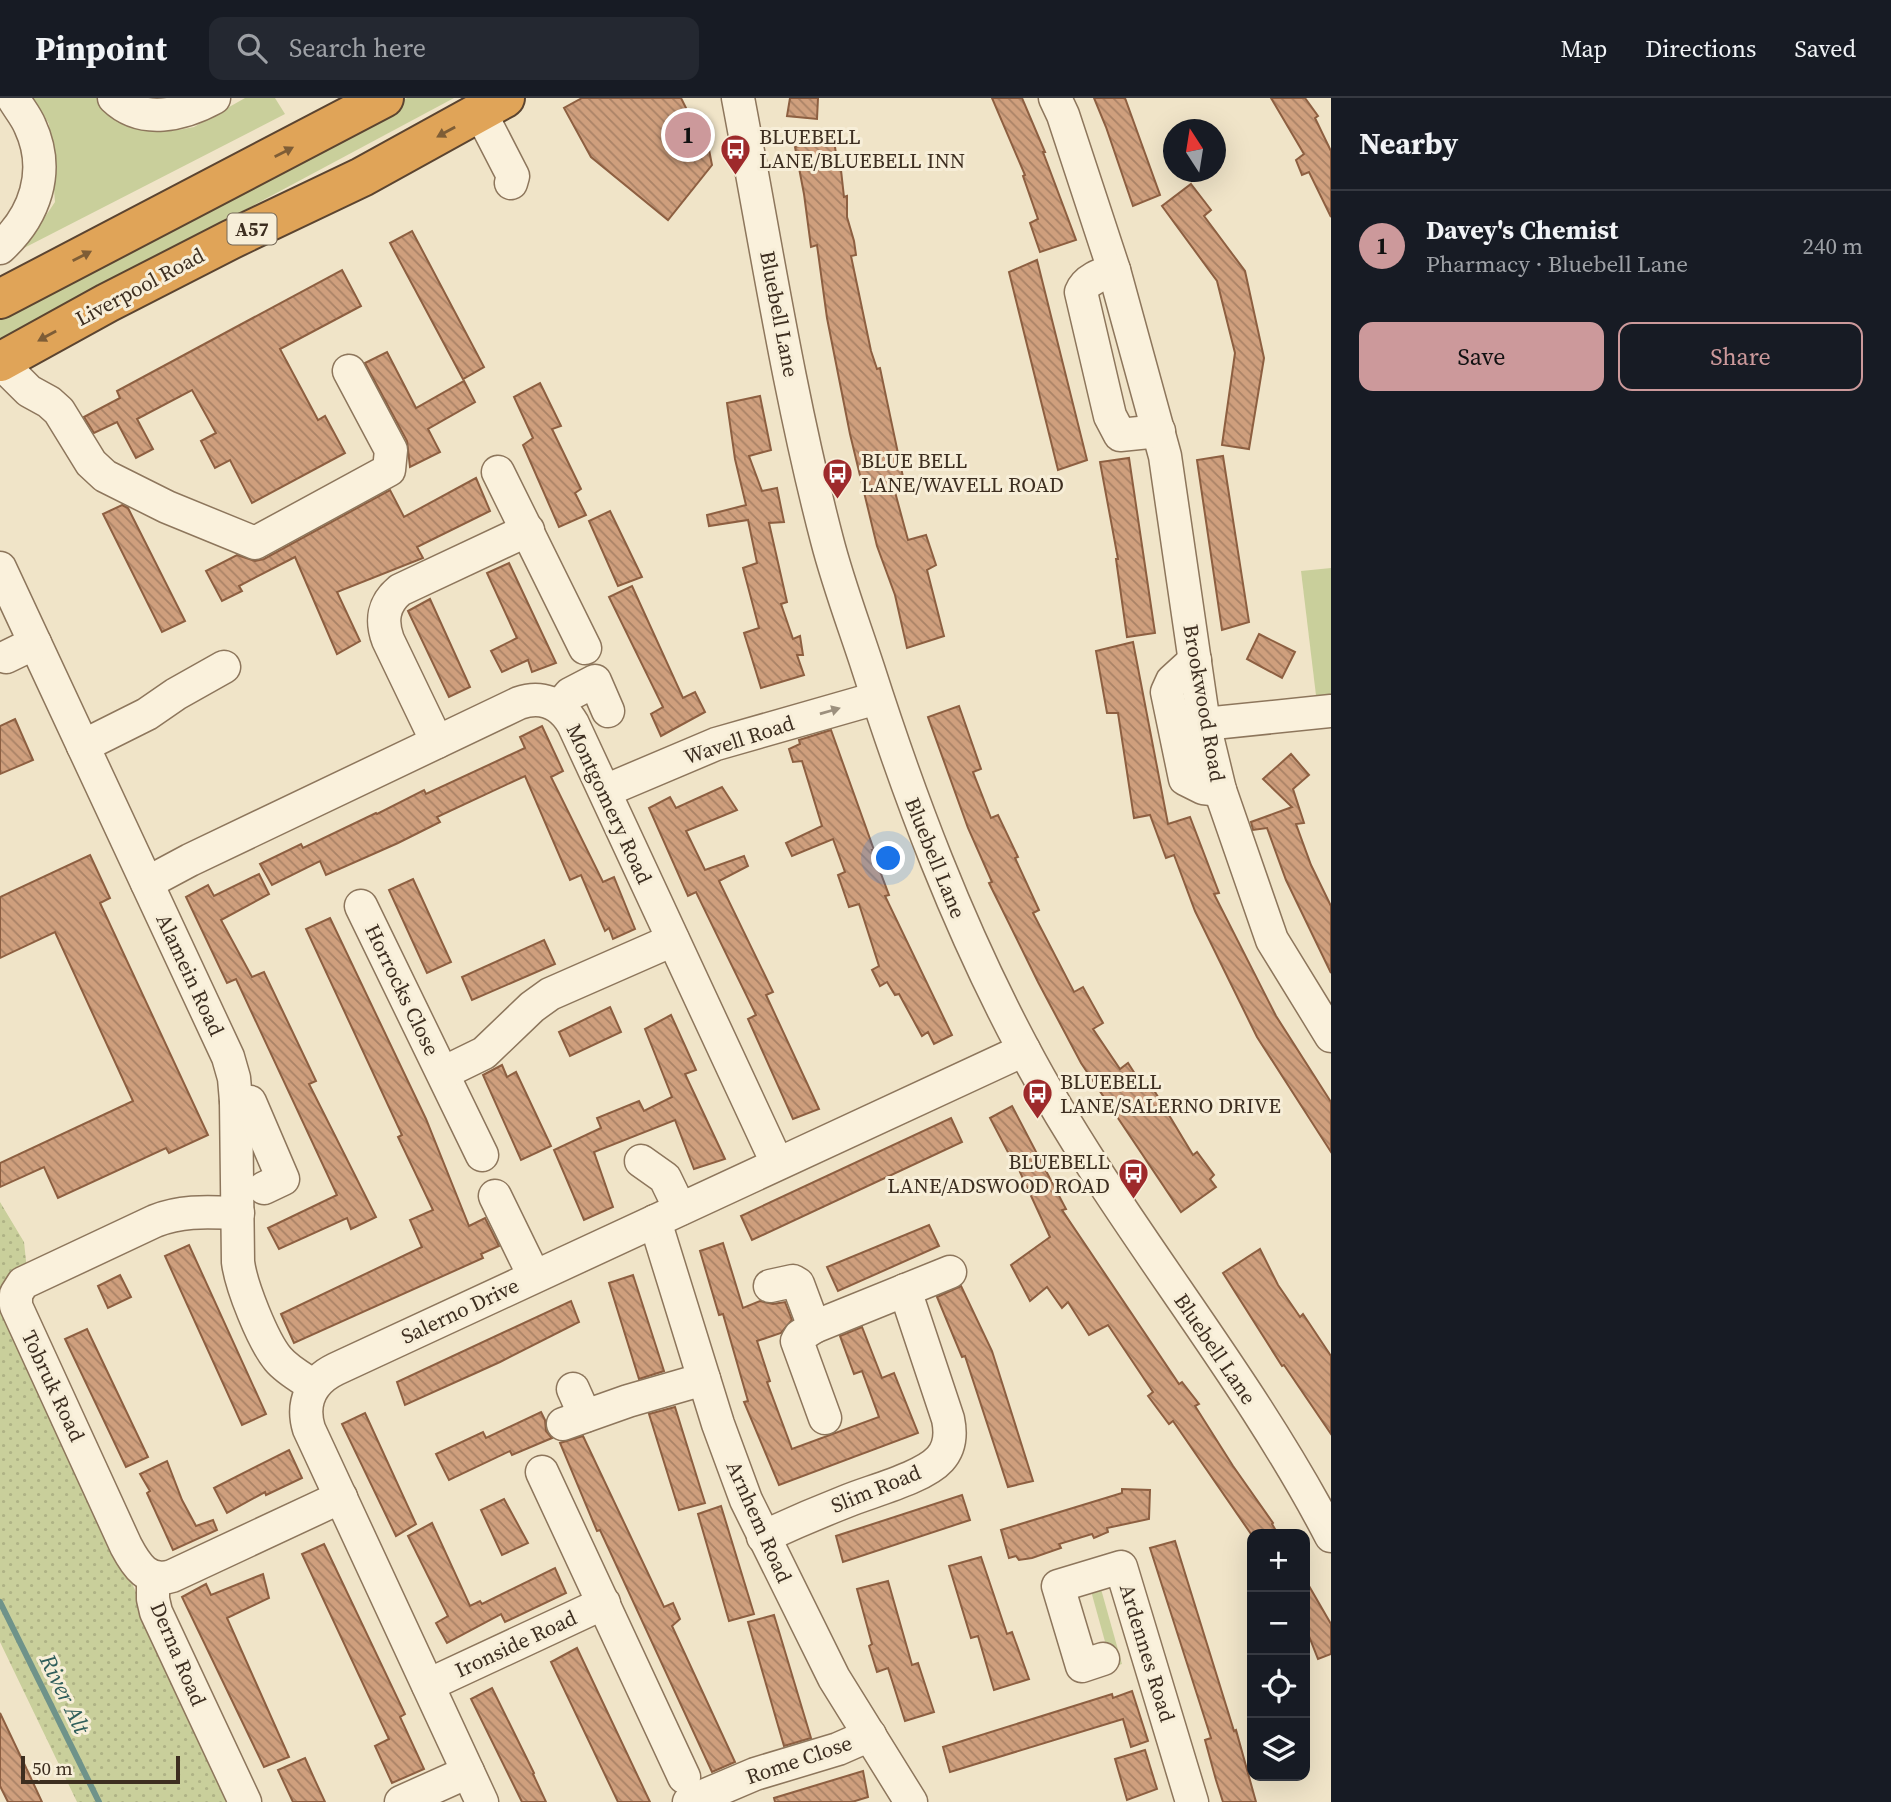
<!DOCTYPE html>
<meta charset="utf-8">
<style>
body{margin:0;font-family:"Source Serif 4",serif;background:#242831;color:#f1f3f6}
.controls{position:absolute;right:21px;bottom:21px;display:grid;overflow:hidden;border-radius:14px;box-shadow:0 7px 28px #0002}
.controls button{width:63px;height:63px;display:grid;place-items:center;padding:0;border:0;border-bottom:2px solid #363941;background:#171b24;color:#f1f3f6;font:35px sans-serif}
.compass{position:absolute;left:1163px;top:21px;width:63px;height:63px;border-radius:50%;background:#171b24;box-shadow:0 7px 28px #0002;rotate:348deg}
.scale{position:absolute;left:21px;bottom:18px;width:159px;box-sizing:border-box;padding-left:7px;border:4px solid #3d2e20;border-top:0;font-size:19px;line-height:24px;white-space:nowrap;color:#3d2e20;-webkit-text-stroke:5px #f7eed8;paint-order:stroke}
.you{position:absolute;left:889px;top:761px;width:24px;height:24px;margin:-18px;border:5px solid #fff;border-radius:50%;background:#1a73e8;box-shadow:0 0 0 10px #1a73e833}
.badge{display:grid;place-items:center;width:46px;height:46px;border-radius:50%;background:#cc999b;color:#111;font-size:23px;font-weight:700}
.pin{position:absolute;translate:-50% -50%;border:4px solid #fff;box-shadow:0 2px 7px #0006}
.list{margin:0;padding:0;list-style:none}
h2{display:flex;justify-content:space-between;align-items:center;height:91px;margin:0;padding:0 28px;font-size:30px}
h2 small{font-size:23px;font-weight:400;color:#9ea1a6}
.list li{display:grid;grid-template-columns:46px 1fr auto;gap:21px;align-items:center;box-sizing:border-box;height:112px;padding:0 28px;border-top:2px solid #363941}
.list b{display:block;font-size:26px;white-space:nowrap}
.list p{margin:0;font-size:23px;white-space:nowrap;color:#9ea1a6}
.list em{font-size:23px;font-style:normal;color:#9ea1a6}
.actions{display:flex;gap:14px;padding:21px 28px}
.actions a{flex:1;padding:16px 0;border:2px solid #cc999b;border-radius:14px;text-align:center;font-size:24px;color:#cc999b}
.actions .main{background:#cc999b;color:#111}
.icon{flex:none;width:38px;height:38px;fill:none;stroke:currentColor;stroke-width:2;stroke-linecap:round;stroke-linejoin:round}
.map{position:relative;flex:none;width:1331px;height:1704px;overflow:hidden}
header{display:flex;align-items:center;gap:42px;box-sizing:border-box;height:98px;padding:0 35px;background:#171b24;border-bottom:2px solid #363941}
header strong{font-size:33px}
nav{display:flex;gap:38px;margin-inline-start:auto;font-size:24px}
.search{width:490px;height:63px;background:#242831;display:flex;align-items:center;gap:18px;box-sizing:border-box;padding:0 24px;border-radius:14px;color:#9ea1a6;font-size:26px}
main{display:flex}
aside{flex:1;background:#171b24}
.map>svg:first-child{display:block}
.grass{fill:#c9cf9b}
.park{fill:url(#park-dots)}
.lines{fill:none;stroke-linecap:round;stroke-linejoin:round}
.stream{stroke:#6f938a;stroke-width:6}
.building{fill:url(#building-back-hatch);stroke:#8d5f41;stroke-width:2}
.minor-casing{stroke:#8d765c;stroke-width:35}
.highway-casing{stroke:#5b4430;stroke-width:42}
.minor{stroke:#faf1dc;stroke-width:32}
.highway{stroke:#e0a458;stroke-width:38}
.oneway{fill:#7e5d36}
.oneway2{fill:#9c907e}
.labels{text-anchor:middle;stroke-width:6;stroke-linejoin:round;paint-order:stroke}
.shield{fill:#f7eed8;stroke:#756857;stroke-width:2}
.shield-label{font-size:19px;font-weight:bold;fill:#3d2e20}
.poi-label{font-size:21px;fill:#3d2e20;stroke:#f7eed8;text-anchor:start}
.street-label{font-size:21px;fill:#3d2e20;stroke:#f7eed8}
.water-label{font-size:23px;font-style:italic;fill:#2f5d5a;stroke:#f7eed8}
</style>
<header>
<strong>Pinpoint</strong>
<div class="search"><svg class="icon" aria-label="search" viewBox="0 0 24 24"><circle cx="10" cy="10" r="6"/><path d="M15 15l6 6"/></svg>Search here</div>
<nav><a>Map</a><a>Directions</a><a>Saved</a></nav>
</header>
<main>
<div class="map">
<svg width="1331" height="1704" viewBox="0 0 1331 1704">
<defs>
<pattern id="park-dots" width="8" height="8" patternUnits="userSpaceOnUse" patternTransform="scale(1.75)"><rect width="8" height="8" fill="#c9cf9b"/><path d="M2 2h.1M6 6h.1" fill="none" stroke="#aeb285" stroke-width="1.8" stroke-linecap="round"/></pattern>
<pattern id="building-back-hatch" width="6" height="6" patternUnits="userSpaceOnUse" patternTransform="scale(1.75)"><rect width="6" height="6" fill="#cf9f7d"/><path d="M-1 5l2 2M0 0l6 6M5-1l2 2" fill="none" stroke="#a98266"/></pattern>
</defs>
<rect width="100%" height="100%" fill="#f0e4c8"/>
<g class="grass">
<polygon points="33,0 97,0 103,11 148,28 178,32 194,29 245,0 275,0 285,16 24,150 55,104 49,26"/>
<polygon points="407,0 454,0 0,243 0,219"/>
<polygon points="1331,470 1331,613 1318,614 1301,473"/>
<polygon points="1101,1491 1122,1566 1112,1569 1091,1493"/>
</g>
<polygon class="park" points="0,1104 24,1144 27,1172 6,1213 233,1704 77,1704 0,1544"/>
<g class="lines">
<polyline class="stream" points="0,1504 99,1704"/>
</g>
<g class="building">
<polygon points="582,0 681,0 692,22 705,31 712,67 668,122 591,59 564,10"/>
<polygon points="790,0 818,0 817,21 787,18"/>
<polygon points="992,0 1022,0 1045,54 1043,54 1076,142 1040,154 1030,125 1038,121 1023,78 1025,77"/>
<polygon points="1094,0 1125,0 1160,97 1133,108 1106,29"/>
<polygon points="1271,0 1305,0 1318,18 1315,20 1331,53 1331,119 1309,74 1302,77 1296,62 1304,56"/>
<polygon points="834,41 837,64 840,63 844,99 847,98 847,119 854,143 856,157 851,158 871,253 877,271 880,270 906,393 895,394 908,442 926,437 936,467 927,472 944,538 907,550 895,497 877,448 850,336 827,220 817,147 811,149 804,96 795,49"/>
<polygon points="1191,86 1211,112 1204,118 1245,173 1264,260 1249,351 1222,347 1235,255 1217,183 1162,108"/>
<polygon points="412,133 484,269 463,281 390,145"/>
<polygon points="1037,162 1087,362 1058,372 1009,174"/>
<polygon points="342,172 361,208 280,251 318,322 325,318 345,355 252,405 230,362 215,370 201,343 216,335 192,292 137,321 153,351 136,360 117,324 94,335 84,319 120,300 117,293"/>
<polygon points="387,254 416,310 464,283 475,304 428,331 440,354 410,369 407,343 365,265"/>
<polygon points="540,285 561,328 552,331 581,391 575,395 586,417 559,429 523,347 533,340 514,299"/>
<polygon points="760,298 771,352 749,358 762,393 777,390 784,424 769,425 787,504 781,506 793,541 800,538 803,557 797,557 804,577 761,590 744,535 759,530 743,470 757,465 748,422 709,428 707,417 746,407 735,361 727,305"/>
<polygon points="1223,358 1249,524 1222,532 1197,362"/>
<polygon points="1129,360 1155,535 1127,539 1116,461 1118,461 1100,364"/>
<polygon points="476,380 490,413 417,449 423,460 337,494 360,543 337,556 295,459 239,488 242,493 222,503 206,473 237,457 255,463 264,461 390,392 404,419"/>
<polygon points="122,407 128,410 185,523 162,534 103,416"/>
<polygon points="610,413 642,479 618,488 589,423"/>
<polygon points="509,465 556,565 532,574 528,562 502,574 491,553 517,540 487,475"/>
<polygon points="632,488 683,600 695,594 705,614 661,638 651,616 663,609 609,499"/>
<polygon points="430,501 470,589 449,599 408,513"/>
<polygon points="1259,536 1295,554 1282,580 1247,561"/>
<polygon points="1133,544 1168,726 1190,719 1219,795 1214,796 1276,918 1331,1004 1331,1054 1257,939 1195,813 1174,757 1166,760 1150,717 1134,720 1118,615 1107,615 1096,553"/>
<polygon points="959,608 981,671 973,674 991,720 998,717 1018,759 1015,760 1039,812 1033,815 1074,894 1083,889 1103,925 1093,931 1120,971 1128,965 1146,993 1152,989 1193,1057 1197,1054 1214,1077 1210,1081 1216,1089 1181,1114 1081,965 1038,884 989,785 992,784 968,730 928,619"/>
<polygon points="15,621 33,662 0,676 0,628"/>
<polygon points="542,628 563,673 551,679 603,784 614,779 635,831 613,841 609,830 605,833 581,777 570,782 525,678 437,719 440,724 398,745 326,777 320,763 272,787 260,766 301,746 303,750 376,715 377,716 424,692 426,696 525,650 520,639"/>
<polygon points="831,632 874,752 872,752 889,797 885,798 952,937 934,946 928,934 922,938 899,896 895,897 887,884 880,888 872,872 879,868 859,806 849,809 838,777 845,774 833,741 792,758 786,745 822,728 802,663 793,664 789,651 800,646 799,642"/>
<polygon points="1291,656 1309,677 1293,691 1304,725 1296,726 1311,767 1331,808 1331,875 1286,782 1267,730 1253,732 1251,724 1292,709 1263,681"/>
<polygon points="722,689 737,712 686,733 705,772 744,758 748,768 719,783 773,894 766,897 819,1011 793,1021 748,921 756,917 696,794 688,798 649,710 670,699 676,710"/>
<polygon points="90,757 110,800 100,805 208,1037 169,1055 166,1050 58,1100 44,1069 0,1089 0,1065 133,1003 55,834 0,860 0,799"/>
<polygon points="259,776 269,796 221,822 252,879 264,874 316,983 309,986 376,1119 351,1131 347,1120 279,1151 268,1130 337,1097 236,881 227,885 186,799 208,787 214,798"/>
<polygon points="413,781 451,864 427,875 389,792"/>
<polygon points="330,820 426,1021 469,1128 485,1120 499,1148 481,1156 483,1160 294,1245 281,1216 422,1149 410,1122 433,1112 398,1039 402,1037 306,831"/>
<polygon points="544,842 555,866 472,902 462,879"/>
<polygon points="610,909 621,934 570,958 559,934"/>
<polygon points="671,917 696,972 685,976 725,1061 694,1071 675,1022 594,1054 613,1109 584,1122 554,1052 601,1030 597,1020 639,1003 644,1013 672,999 645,931"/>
<polygon points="502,967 507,979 516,974 551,1048 521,1062 483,977"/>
<polygon points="1012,1008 1066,1111 1062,1112 1179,1286 1182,1284 1199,1306 1195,1308 1233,1368 1273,1425 1272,1426 1278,1436 1251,1436 1173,1323 1169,1326 1148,1298 1153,1294 1108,1227 1089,1237 1068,1204 1062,1210 1047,1189 1030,1203 1011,1167 1050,1139 1013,1059 1011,1060 990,1020"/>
<polygon points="951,1020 962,1044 752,1142 741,1118"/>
<polygon points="929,1127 939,1148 838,1193 827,1169"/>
<polygon points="723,1145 743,1210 760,1203 773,1206 785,1204 792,1222 781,1235 757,1243 770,1283 767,1284 792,1351 879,1319 862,1273 854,1276 840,1238 862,1229 882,1280 894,1275 918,1335 779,1387 744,1304 748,1303 723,1216 719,1217 700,1153"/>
<polygon points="189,1147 266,1316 242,1327 165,1158"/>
<polygon points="1260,1151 1278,1187 1300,1219 1303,1216 1331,1258 1331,1336 1284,1267 1282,1268 1223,1175"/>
<polygon points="120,1177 131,1199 108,1210 98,1188"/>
<polygon points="633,1177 664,1273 639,1281 609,1185"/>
<polygon points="961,1188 992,1253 1033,1383 1008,1389 965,1258 962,1259 937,1199"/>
<polygon points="571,1203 579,1224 500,1264 405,1307 397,1284"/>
<polygon points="87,1231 148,1359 126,1369 65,1241"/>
<polygon points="675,1309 705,1405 679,1412 649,1316"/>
<polygon points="541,1314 545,1322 546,1333 552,1340 512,1357 510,1353 449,1382 436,1356 483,1334 486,1340"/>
<polygon points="365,1315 416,1426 396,1438 342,1326"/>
<polygon points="583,1338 664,1509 673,1505 680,1521 672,1528 735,1664 712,1674 600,1432 597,1433 560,1345"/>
<polygon points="289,1352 302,1380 266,1397 265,1394 227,1415 214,1390"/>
<polygon points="167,1363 182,1402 196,1428 213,1422 217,1432 173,1452 147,1395 150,1393 140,1376"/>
<polygon points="1122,1391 1150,1392 1149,1421 1107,1430 1108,1434 1094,1440 1092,1436 1059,1446 1061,1450 1032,1460 1019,1462 1016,1458 1009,1460 1001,1432 1122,1395"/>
<polygon points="962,1397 970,1422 843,1464 836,1438"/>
<polygon points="504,1401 528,1445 502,1457 481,1412"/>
<polygon points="721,1408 754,1516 729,1523 698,1416"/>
<polygon points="432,1425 470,1508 480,1503 482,1506 555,1470 566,1495 505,1524 501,1516 447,1545 436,1525 448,1518 408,1438"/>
<polygon points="1175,1443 1234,1633 1236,1632 1256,1704 1223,1704 1216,1682 1205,1642 1211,1640 1150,1450"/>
<polygon points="324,1446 405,1616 400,1619 424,1671 392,1685 375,1648 389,1641 302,1456"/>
<polygon points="981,1459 1007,1536 1012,1534 1029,1581 994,1592 978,1538 971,1540 949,1468"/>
<polygon points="263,1476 269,1500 227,1520 289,1659 264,1669 182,1499 206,1486 211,1497"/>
<polygon points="1305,1481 1331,1526 1331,1556 1318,1561 1305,1528"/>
<polygon points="888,1483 912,1567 918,1565 934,1614 905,1623 888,1570 877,1574 869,1548 872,1546 857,1491"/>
<polygon points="774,1517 811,1640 784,1648 748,1524"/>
<polygon points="577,1550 650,1704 618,1704 551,1564"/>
<polygon points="492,1590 534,1675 533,1676 546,1704 522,1704 471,1601"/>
<polygon points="1132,1593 1148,1643 1131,1649 1123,1621 950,1674 943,1649 1112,1596 1113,1600"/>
<polygon points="0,1615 29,1676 42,1704 8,1704 0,1688"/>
<polygon points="1145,1652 1157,1691 1127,1702 1115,1661"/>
<polygon points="305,1660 313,1678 325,1704 293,1704 278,1672"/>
<polygon points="863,1673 868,1699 852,1704 775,1704 774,1700"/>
</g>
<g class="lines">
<defs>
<g id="minor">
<path d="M114,0C142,27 183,17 214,0"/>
<path d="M738,0C766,147 789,297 827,442C838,485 854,527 868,570C910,701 958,828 1023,950C1113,1120 1242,1267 1331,1438"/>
<polyline points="1055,0 1063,17 1114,172 1165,358 1204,626 1220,692 1272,842 1331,938"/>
<polyline points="480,14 513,78 511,85"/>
<path d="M0,150C35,118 51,73 30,28C26,18 18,9 13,0"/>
<path d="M1114,172C1102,176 1086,181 1081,194L1110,318L1120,337L1159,333"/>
<polyline points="0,264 29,293 49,304 59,313 91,365 105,378 167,409 255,445 389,372 391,352 349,273"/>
<polyline points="498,374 585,550"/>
<path d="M0,470L228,959L234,980L236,1003L238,1164C241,1188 263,1243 278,1261C287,1272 302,1280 314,1288"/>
<polyline points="6,559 35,545"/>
<polyline points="1195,562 1172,583 1167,594 1185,681 1203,690 1220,692"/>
<polyline points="559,609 570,596 595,583 608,613"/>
<polyline points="1204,626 1331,613"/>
<path d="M437,644L388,542C381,523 383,506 400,492L528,432"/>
<polyline points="83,648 147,616 176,596 224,569"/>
<polyline points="605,693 716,646 877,600"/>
<path d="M147,785L190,762L519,605C541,597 561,605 573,626L777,1065"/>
<polyline points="361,808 482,1057"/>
<polyline points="443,975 484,955 532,909 550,896 673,842"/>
<polyline points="236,1003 250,1004 283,1081 264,1090"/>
<polyline points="641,1063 665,1080 680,1111"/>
<polyline points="495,1098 534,1178"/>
<path d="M238,1115C208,1114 182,1112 155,1123L23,1185L16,1196V1208L126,1448C136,1467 148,1486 172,1478L341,1399"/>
<polyline points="655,1123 718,1326 746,1402 834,1580 911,1704"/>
<polyline points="770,1188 793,1183 798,1186 814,1229 800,1238 797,1243 825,1320"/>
<polyline points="814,1229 950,1174"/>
<polyline points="573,1291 585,1318"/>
<polyline points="563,1326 628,1303 704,1281"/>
<polyline points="542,1374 684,1679"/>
<path d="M763,1439C791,1426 819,1414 847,1403C871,1393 923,1380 940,1361C950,1350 951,1335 948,1321L905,1192"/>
<polyline points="153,1479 153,1501 156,1514 245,1704"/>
<polyline points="1103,1561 1082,1568 1058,1488 1121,1469 1192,1704"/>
<polyline points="428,1587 604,1505"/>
<polyline points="401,1704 468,1674"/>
<path d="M482,1704L309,1331C301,1305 311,1283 336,1271L1024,952"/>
<polyline points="689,1704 755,1676 838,1651 870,1637"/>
</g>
<g id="highway">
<polyline points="0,201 384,0"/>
<polyline points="0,264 107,205 230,142 362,79 505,0"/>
</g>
</defs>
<use href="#minor" class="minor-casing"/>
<use href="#highway" class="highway-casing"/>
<use href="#minor" class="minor"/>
<use href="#highway" class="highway"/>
</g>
<defs><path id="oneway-solid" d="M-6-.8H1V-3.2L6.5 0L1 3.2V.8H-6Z" transform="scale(1.75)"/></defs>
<g class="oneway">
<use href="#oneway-solid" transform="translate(446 34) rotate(151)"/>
<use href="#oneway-solid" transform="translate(284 54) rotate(-27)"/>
<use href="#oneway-solid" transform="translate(82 158) rotate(-27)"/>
<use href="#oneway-solid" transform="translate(47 238) rotate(151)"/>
</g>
<use class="oneway2" href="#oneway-solid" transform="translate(830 613) rotate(-16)"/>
<defs>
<symbol id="bus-pin" viewBox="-11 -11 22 30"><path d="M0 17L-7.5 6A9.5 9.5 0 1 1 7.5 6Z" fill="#9e2a2b" stroke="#f7eed8"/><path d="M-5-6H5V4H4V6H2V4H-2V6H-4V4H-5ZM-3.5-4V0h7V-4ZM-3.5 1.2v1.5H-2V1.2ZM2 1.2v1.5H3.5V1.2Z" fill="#fff"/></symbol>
</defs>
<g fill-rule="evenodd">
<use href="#bus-pin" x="718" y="34" width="35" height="47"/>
<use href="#bus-pin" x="820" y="358" width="35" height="47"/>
<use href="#bus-pin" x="1020" y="978" width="35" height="47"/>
<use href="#bus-pin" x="1116" y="1058" width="35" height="47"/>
</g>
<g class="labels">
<rect class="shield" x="227.5" y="115.5" width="49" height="31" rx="5"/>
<g class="shield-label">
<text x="252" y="138">A57</text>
</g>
<g class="poi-label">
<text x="759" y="46">BLUEBELL<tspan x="759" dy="24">LANE/BLUEBELL INN</tspan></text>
<text x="861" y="370">BLUE BELL<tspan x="861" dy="24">LANE/WAVELL ROAD</tspan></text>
<text x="1060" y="991">BLUEBELL<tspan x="1060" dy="24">LANE/SALERNO DRIVE</tspan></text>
<text x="1110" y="1071" text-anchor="end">BLUEBELL<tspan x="1110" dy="24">LANE/ADSWOOD ROAD</tspan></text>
</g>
<g class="street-label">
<text transform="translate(140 189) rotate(-28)" y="7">Liverpool Road</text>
<text transform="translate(779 216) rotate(79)" y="7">Bluebell Lane</text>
<text transform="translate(1204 605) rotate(80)" y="7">Brookwood Road</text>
<text transform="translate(739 642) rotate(-18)" y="7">Wavell Road</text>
<text transform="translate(609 706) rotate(65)" y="7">Montgomery Road</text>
<text transform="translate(935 760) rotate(68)" y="7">Bluebell Lane</text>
<text transform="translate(190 877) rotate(65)" y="7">Alamein Road</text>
<text transform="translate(402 892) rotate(64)" y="7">Horrocks Close</text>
<text transform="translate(460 1213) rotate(-25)" y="7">Salerno Drive</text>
<text transform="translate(1215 1251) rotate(56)" y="7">Bluebell Lane</text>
<text transform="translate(53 1288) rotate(65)" y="7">Tobruk Road</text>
<text transform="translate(876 1391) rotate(-22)" y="7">Slim Road</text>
<text transform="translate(759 1424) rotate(66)" y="7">Arnhem Road</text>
<text transform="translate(516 1546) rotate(-25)" y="7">Ironside Road</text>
<text transform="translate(1147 1555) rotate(73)" y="7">Ardennes Road</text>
<text transform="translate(178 1556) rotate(67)" y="7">Derna Road</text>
<text transform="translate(799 1662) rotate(-19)" y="7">Rome Close</text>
</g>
<g class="water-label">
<text transform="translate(65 1596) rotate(64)" y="8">River Alt</text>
</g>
</g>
</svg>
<div class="controls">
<button>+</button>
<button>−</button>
<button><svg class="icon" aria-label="locate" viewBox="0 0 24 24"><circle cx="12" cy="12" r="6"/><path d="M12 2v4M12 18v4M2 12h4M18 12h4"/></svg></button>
<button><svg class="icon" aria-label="layers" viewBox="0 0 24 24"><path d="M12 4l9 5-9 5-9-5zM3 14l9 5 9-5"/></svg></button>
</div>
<svg class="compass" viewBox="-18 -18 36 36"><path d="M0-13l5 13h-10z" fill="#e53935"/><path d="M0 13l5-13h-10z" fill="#9ea1a6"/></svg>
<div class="scale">50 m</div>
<div class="you"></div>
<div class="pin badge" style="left:688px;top:37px">1</div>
</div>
<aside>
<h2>Nearby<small></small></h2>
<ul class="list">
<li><span class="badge">1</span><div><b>Davey's Chemist</b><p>Pharmacy · Bluebell Lane</p></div><em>240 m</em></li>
</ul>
<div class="actions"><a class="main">Save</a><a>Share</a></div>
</aside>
</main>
